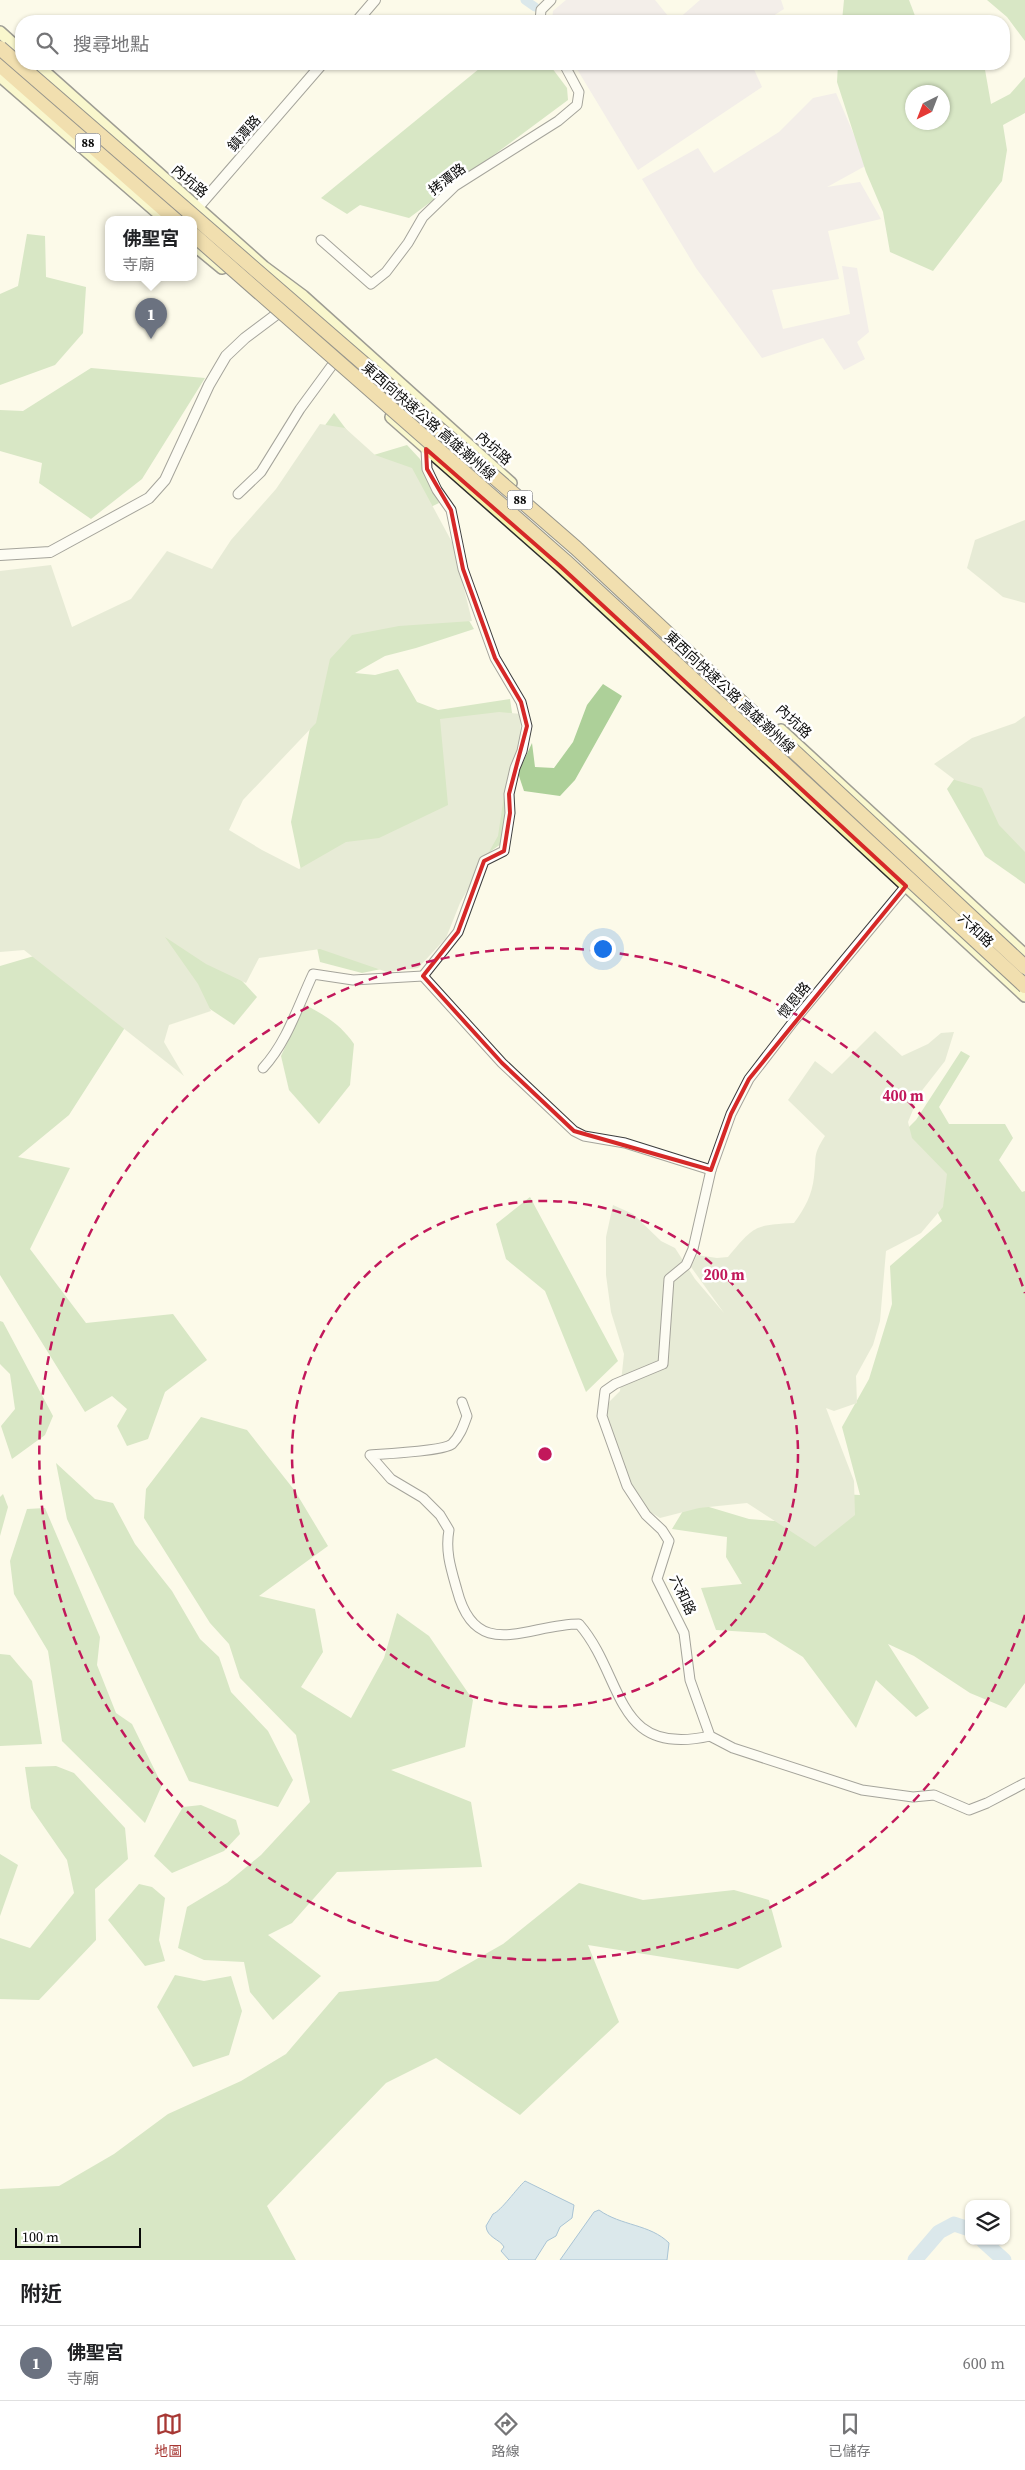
<!DOCTYPE html>
<html lang="zh-TW">
<meta charset="utf-8">
<style>
body{margin:0;font-family:"Source Serif 4","Noto Sans TC",serif;background:#f6f6f6;color:#202124}
.controls{position:absolute;right:15px;bottom:15px;display:grid;overflow:hidden;border-radius:10px;box-shadow:0 1px 4px #0004}
.controls button{width:45px;height:45px;display:grid;place-items:center;padding:0;border:0;border-bottom:1px solid #e0e0e0;background:#fff;color:#202124;font:25px sans-serif}
.compass{position:absolute;left:905px;top:85px;width:45px;height:45px;border-radius:50%;background:#fff;box-shadow:0 1px 4px #0004;rotate:222deg}
.scale{position:absolute;left:15px;bottom:12px;width:126px;box-sizing:border-box;padding-left:5px;border:2px solid #0a0a0a;border-top:0;font-size:14px;line-height:18px;white-space:nowrap;color:#0a0a0a;-webkit-text-stroke:4px #fff;paint-order:stroke}
.you{position:absolute;left:602px;top:948px;width:18px;height:18px;margin:-12px;border:4px solid #fff;border-radius:50%;background:#1a73e8;box-shadow:0 0 0 8px #1a73e833}
.badge{display:grid;place-items:center;width:32px;height:32px;border-radius:50%;background:#a73834;color:#fff;font-size:16px;font-weight:700}
.pin{position:absolute;translate:-50% -41px;filter:drop-shadow(0 1px 2px #0008)}
.pin::after{content:'';position:absolute;top:26px;width:18px;height:15px;background:inherit;clip-path:polygon(0 0,100% 0,50% 100%)}
.popup{position:absolute;left:105px;top:216px;width:92px;height:65px;box-sizing:border-box;display:grid;place-content:center;border-radius:10px;background:#fff;filter:drop-shadow(0 1px 4px #0005);font-size:16px;white-space:nowrap;color:#757577}
.popup b{font-size:19px;color:#202124}
.popup::after{content:'';position:absolute;left:50%;top:100%;margin-left:-10px;border:10px solid transparent;border-top-color:#fff}
.list{margin:0;padding:0;list-style:none}
h2{display:flex;justify-content:space-between;align-items:center;height:65px;margin:0;padding:0 20px;font-size:21px}
h2 small{font-size:16px;font-weight:400;color:#757577}
.list li{display:grid;grid-template-columns:32px 1fr auto;gap:15px;align-items:center;box-sizing:border-box;height:75px;padding:0 20px;border-top:1px solid #e0e0e0}
.list b{display:block;font-size:19px;white-space:nowrap}
.list p{margin:0;font-size:16px;white-space:nowrap;color:#757577}
.list em{font-size:16px;font-style:normal;color:#757577}
.icon{flex:none;width:28px;height:28px;fill:none;stroke:currentColor;stroke-width:2;stroke-linecap:round;stroke-linejoin:round}
.map{position:relative;flex:none;width:1025px;height:2260px;overflow:hidden}
.search{position:absolute;background:#fff;box-shadow:0 1px 4px #0004;left:15px;right:15px;top:15px;height:55px;display:flex;align-items:center;gap:12px;box-sizing:border-box;padding:0 18px;border-radius:20px;color:#757577;font-size:19px}
.sheet{height:140px;background:#fff}
nav{display:flex;justify-content:space-around;align-items:center;box-sizing:border-box;height:70px;border-top:1px solid #e0e0e0;background:#fff;font-size:14px;color:#757577}
nav a{display:grid;justify-items:center;gap:2px}
nav .on{color:#a73834}
.map>svg:first-child{display:block}
.industrial{fill:#e8dfe8}
.forest{fill:#add099;fill-rule:evenodd}
.cemetery{fill:#cfdabe}
.water{fill:#b4d3ed;stroke:#4582bb}
.lines{fill:none;stroke-linecap:round;stroke-linejoin:round}
.canal{stroke:#b4d3ed;stroke-width:9}
.river{stroke:#b4d3ed;stroke-width:15}
.minor-casing{stroke:#3d3d3d;stroke-width:11}
.tertiary-casing{stroke:#3d3d3d;stroke-width:12}
.secondary-casing{stroke:#2c2c2c;stroke-width:14}
.trunk-casing{stroke:#1b1b1b;stroke-width:16}
.minor{stroke:#fff;stroke-width:9}
.tertiary{stroke:#fff;stroke-width:10}
.secondary{stroke:#f5f3ac;stroke-width:11}
.trunk{stroke:#e4be68;stroke-width:14}
.trunk-bridge-casing{stroke:#1b1b1b;stroke-width:16;stroke-linecap:butt}
.trunk-bridge{stroke:#e4be68;stroke-width:14}
.marked{fill:none;stroke:#d62828;stroke-width:4;stroke-linejoin:round}
.ring{fill:none;stroke:#c2185b;stroke-width:2.5;stroke-dasharray:9 6}
.labels{text-anchor:middle;stroke-width:5;stroke-linejoin:round;paint-order:stroke}
.shield{fill:#fff;stroke:#545454;stroke-width:1}
.shield-label{font-size:12px;font-weight:bold;fill:#0a0a0a}
.street-label{font-size:14px;fill:#0a0a0a;stroke:#fff}
.centre{fill:#c2185b;stroke:#fff;stroke-width:2.5}
.ring-label{font-size:15px;text-anchor:middle;font-weight:bold;fill:#c2185b;stroke:#fff;stroke-width:5;stroke-linejoin:round;paint-order:stroke}
</style>
<div class="map">
<svg width="1025" height="2260" viewBox="0 0 1025 2260">
<rect width="100%" height="100%" fill="#fcfae9"/>
<g class="industrial">
<polygon points="566,0 655,0 672,21 552,21 553,11"/>
<polygon points="700,0 781,0 784,9 765,21 676,21"/>
<polygon points="574,64 754,64 752,65 762,87 638,170"/>
<polygon points="836,93 867,165 827,187 860,182 881,219 828,231 839,279 772,290 783,329 850,314 842,266 857,268 869,332 857,342 865,359 844,370 823,338 762,358 696,268 642,179 698,148 714,173 779,132 813,98"/>
</g>
<g class="forest">
<polygon points="844,0 909,0 917,21 842,21"/>
<polygon points="987,0 1025,0 1025,41 1007,17"/>
<polygon points="485,64 549,64 567,88 568,100 409,218 360,205 347,214 321,198"/>
<path d="M838,64H984L991,104L1010,94L1025,77V113L1003,125L1007,150L1002,181L933,271L890,252L883,212L866,172L837,82ZM912,92H942V122H912Z"/>
<polygon points="27,234 45,236 46,277 86,287 83,333 55,365 0,385 0,294 18,286"/>
<polygon points="91,368 205,378 142,479 91,519 39,483 42,463 0,451 0,410 23,411"/>
<polygon points="334,413 367,457 407,445 420,459 439,503 408,518 474,629 416,648 385,656 355,673 375,675 398,669 417,702 438,710 510,699 515,733 501,844 470,866 410,963 362,973 320,962 291,822 330,629 229,557"/>
<polygon points="603,684 622,696 575,780 560,796 524,791 518,773 532,743 535,767 554,768 573,742 587,705"/>
<polygon points="1025,747 1025,884 985,856 947,789 968,760"/>
<polygon points="151,931 198,933 257,997 234,1025 180,989"/>
<polygon points="51,951 135,1012 69,1115 18,1157 70,1168 30,1249 86,1323 173,1314 207,1360 165,1392 148,1439 127,1446 117,1426 127,1409 112,1396 85,1412 0,1275 0,966"/>
<path d="M305,1005C325,1015 341,1025 354,1044L350,1085L319,1124L289,1090L281,1056Z"/>
<polygon points="961,1051 970,1056 939,1107 949,1124 1005,1124 1013,1138 999,1160 1022,1192 1025,1191 1025,1683 1006,1708 970,1693 914,1656 888,1644 929,1708 916,1717 876,1680 856,1728 803,1657 765,1633 716,1630 701,1588 742,1584 726,1557 727,1537 672,1529 689,1501 749,1519 800,1523 790,1492 860,1495 842,1427 869,1379 892,1304 890,1266 942,1221 919,1176 877,1159 916,1120"/>
<polygon points="530,1197 618,1361 586,1392 545,1291 506,1259 496,1224"/>
<polygon points="0,1321 3,1322 53,1416 45,1435 12,1459 1,1426 15,1409 10,1374 0,1364"/>
<polygon points="201,1417 247,1430 295,1491 328,1546 259,1596 315,1609 323,1652 301,1687 351,1718 384,1658 397,1613 429,1636 473,1700 465,1747 391,1770 471,1802 482,1867 337,1872 292,1923 268,1935 321,1976 273,2020 250,1992 244,1962 204,1960 178,1948 187,1907 227,1883 261,1855 310,1802 296,1735 240,1678 229,1644 210,1623 144,1518 146,1489"/>
<polygon points="56,1463 95,1499 113,1503 135,1544 172,1591 200,1639 219,1657 231,1692 268,1731 293,1780 278,1807 189,1781 67,1519"/>
<polygon points="3,1494 8,1507 0,1536 0,1497"/>
<polygon points="45,1508 100,1637 97,1665 116,1713 132,1724 162,1785 145,1823 62,1741 48,1651 14,1594 10,1561 27,1509"/>
<polygon points="0,1654 10,1655 32,1681 42,1744 0,1746"/>
<polygon points="56,1766 74,1773 125,1828 128,1859 95,1889 96,1940 39,2000 0,1999 0,1938 30,1948 74,1893 67,1860 31,1808 25,1767"/>
<polygon points="201,1805 236,1820 240,1834 224,1851 172,1873 154,1856 183,1807"/>
<polygon points="0,1854 18,1865 0,1916"/>
<polygon points="579,1883 643,1900 734,1890 769,1900 782,1947 738,1969 588,1945 619,2022 520,2115 436,2058 386,2083 267,2206 296,2260 0,2260 0,2189 59,2186 114,2154 168,2114 241,2081 286,2054 339,1992 438,1981 503,1944"/>
<polygon points="139,1884 152,1887 165,1898 159,1940 165,1961 145,1966 108,1920"/>
<polygon points="175,1975 204,1981 231,1976 242,2011 229,2055 193,2067 157,2007"/>
</g>
<g class="cemetery">
<polygon points="320,424 345,428 375,455 412,468 453,544 472,621 399,626 352,635 330,659 316,723 243,800 229,830 262,850 299,869 346,842 379,838 448,805 440,719 499,712 521,714 520,743 505,789 498,836 460,903 446,938 418,968 387,972 320,949 259,958 246,983 206,964 165,937 198,984 211,1011 169,1025 164,1042 184,1076 24,950 0,952 0,571 51,565 72,627 131,599 167,551 212,569 231,540 276,489"/>
<polygon points="1025,520 1025,603 1003,597 967,568 975,540"/>
<polygon points="1025,716 1025,852 999,825 982,788 955,780 934,764 972,738 1015,723"/>
<path d="M875,1031L902,1056L928,1044L941,1033L954,1032L945,1061L920,1093L908,1122L912,1138L947,1174L943,1207L921,1233L886,1251L880,1321L873,1345L856,1376L857,1403L834,1411L826,1408L854,1481L855,1515L815,1547L747,1503L699,1508L660,1518L639,1505L607,1419L608,1403L620,1391L624,1354L611,1312L606,1275V1237L613,1205L633,1214L661,1241L675,1248L695,1279L724,1313L691,1267L697,1255L717,1258L728,1257C754,1226 754,1225 794,1223C805,1208 812,1195 814,1177C817,1156 812,1156 825,1136L788,1100L815,1061L832,1074Z"/>
</g>
<g class="water">
<path d="M525,2181L574,2205L572,2218L560,2227L556,2236L547,2241L535,2260H509L501,2251L504,2247C500,2239 487,2238 486,2226L493,2214C501,2211 517,2188 525,2181Z"/>
<path d="M599,2210C621,2226 650,2224 669,2243L667,2260H560L594,2212Z"/>
</g>
<g class="lines">
<polyline class="canal" points="525,0 535,7"/>
<g class="river">
<polyline points="983,2241 1004,2260"/>
<polyline points="915,2260 939,2232 954,2224 969,2229"/>
</g>
<defs>
<g id="minor">
<polyline points="540,21 541,10 551,0"/>
<polyline points="321,240 371,284 386,272 408,243 423,217 455,186 558,121 577,105 579,92 564,64"/>
<polyline points="238,494 261,472 300,409 333,364"/>
<polyline points="910,881 793,1022 749,1079 731,1114 711,1170 693,1249 686,1265 669,1279 663,1364 615,1384 605,1391 602,1416 627,1486 646,1515 662,1530 669,1541 657,1579 684,1633 690,1680 710,1736 733,1748 862,1790 913,1797 934,1795 969,1810 987,1803 1025,1783"/>
<polyline points="423,976 458,932 484,861 504,851 510,813 509,794 515,768 522,751 527,726 521,702 495,658 463,569 451,510 437,490 427,469 426,449"/>
<polyline points="423,976 502,1063 574,1131 584,1136 625,1143 711,1170"/>
<path d="M263,1068C287,1042 298,1006 313,974L353,980L423,976"/>
<path d="M462,1402L467,1416C463,1427 460,1436 452,1444C444,1451 384,1454 370,1455L391,1479L423,1498L440,1515L449,1530C445,1551 451,1569 457,1590C476,1664 528,1624 579,1624C625,1677 613,1758 710,1736"/>
</g>
<g id="tertiary">
<polyline points="357,21 375,0"/>
<polyline points="187,220 322,64"/>
<polyline points="0,555 50,552 149,498 165,480 209,385 226,356 245,338 285,308"/>
</g>
<g id="secondary">
<polyline points="0,32 21,51"/>
<polyline points="36,64 264,267 303,296 511,483"/>
<polyline points="0,76 166,220"/>
<polyline points="194,245 222,268"/>
<polyline points="391,417 560,566 1025,996"/>
<polyline points="781,730 1025,955"/>
</g>
<polyline id="trunk" points="0,65 176,220"/>
</defs>
<use href="#minor" class="minor-casing"/>
<use href="#tertiary" class="tertiary-casing"/>
<use href="#secondary" class="secondary-casing"/>
<use href="#trunk" class="trunk-casing"/>
<use href="#minor" class="minor"/>
<use href="#tertiary" class="tertiary"/>
<use href="#secondary" class="secondary"/>
<use href="#trunk" class="trunk"/>
<defs>
<g id="trunk-bridge">
<polyline points="0,48 576,548 1025,967"/>
<polyline points="194,235 565,561 1025,986"/>
</g>
</defs>
<use href="#trunk-bridge" class="trunk-bridge-casing"/>
<use href="#trunk-bridge" class="trunk-bridge"/>
</g>
<path d="M0 0H1025V2260H0ZM426,449L560,566L906,886L749,1079L731,1114L711,1170L574,1131L502,1063L423,976L458,932L484,861L504,851L510,813L509,794L527,726L521,702L495,658L463,569L451,510L427,469Z" fill="#fcfae9" fill-opacity=".55" fill-rule="evenodd"/>
<path class="marked" d="M426,449L560,566L906,886L749,1079L731,1114L711,1170L574,1131L502,1063L423,976L458,932L484,861L504,851L510,813L509,794L527,726L521,702L495,658L463,569L451,510L427,469Z"/>
<g class="ring">
<circle cx="545" cy="1454" r="253"/>
<path d="M1025 1615A506 506 0 1 1 1025 1293"/>
</g>
<g class="labels">
<g class="shield">
<rect x="75.5" y="133.5" width="25" height="19" rx="4"/>
<rect x="507.5" y="490.5" width="25" height="19" rx="4"/>
</g>
<g class="shield-label">
<text x="88" y="147">88</text>
<text x="520" y="504">88</text>
</g>
<g class="street-label">
<text transform="translate(244 133) rotate(-49)" y="5">鎮潭路</text>
<text transform="translate(447 179) rotate(-37)" y="5">拷潭路</text>
<text transform="translate(190 181) rotate(41)" y="5">內坑路</text>
<text transform="translate(429 421) rotate(41)" y="5">東西向快速公路 高雄潮州線</text>
<text transform="translate(494 448) rotate(42)" y="5">內坑路</text>
<text transform="translate(730 692) rotate(43)" y="5">東西向快速公路 高雄潮州線</text>
<text transform="translate(794 721) rotate(43)" y="5">內坑路</text>
<text transform="translate(976 930) rotate(43)" y="5">六和路</text>
<text transform="translate(794 1000) rotate(-51)" y="5">懷恩路</text>
<text transform="translate(683 1595) rotate(65)" y="5">六和路</text>
</g>
</g>
<circle cx="545" cy="1454" r="8" class="centre"/>
<g class="ring-label">
<text x="903" y="1101">400 m</text>
<text x="724" y="1280">200 m</text>
</g>
</svg>
<div class="controls">
<button><svg class="icon" aria-label="layers" viewBox="0 0 24 24"><path d="M12 4l9 5-9 5-9-5zM3 14l9 5 9-5"/></svg></button>
</div>
<svg class="compass" viewBox="-18 -18 36 36"><path d="M0-13l5 13h-10z" fill="#e53935"/><path d="M0 13l5-13h-10z" fill="#757577"/></svg>
<div class="scale">100 m</div>
<div class="you"></div>
<div class="pin badge" style="left:151px;top:339px;background:#6b7280">1</div>
<div class="popup"><b>佛聖宮</b>寺廟</div>
<div class="search"><svg class="icon" aria-label="search" viewBox="0 0 24 24"><circle cx="10" cy="10" r="6"/><path d="M15 15l6 6"/></svg>搜尋地點</div>
</div>
<section class="sheet">
<h2>附近<small></small></h2>
<ul class="list">
<li><span class="badge" style="background:#6b7280">1</span><div><b>佛聖宮</b><p>寺廟</p></div><em>600 m</em></li>
</ul>
</section>
<nav>
<a class="on"><svg class="icon" aria-label="map" viewBox="0 0 24 24"><path d="M3 6l6-2 6 2 6-2v14l-6 2-6-2-6 2zM9 4v14M15 6v14"/></svg>地圖</a>
<a><svg class="icon" aria-label="directions" viewBox="0 0 24 24"><path d="M12 3l9 9-9 9-9-9zM9 14v-3h6M13 9l2 2-2 2"/></svg>路線</a>
<a><svg class="icon" aria-label="saved" viewBox="0 0 24 24"><path d="M7 4h10v16l-5-4-5 4z"/></svg>已儲存</a>
</nav>
